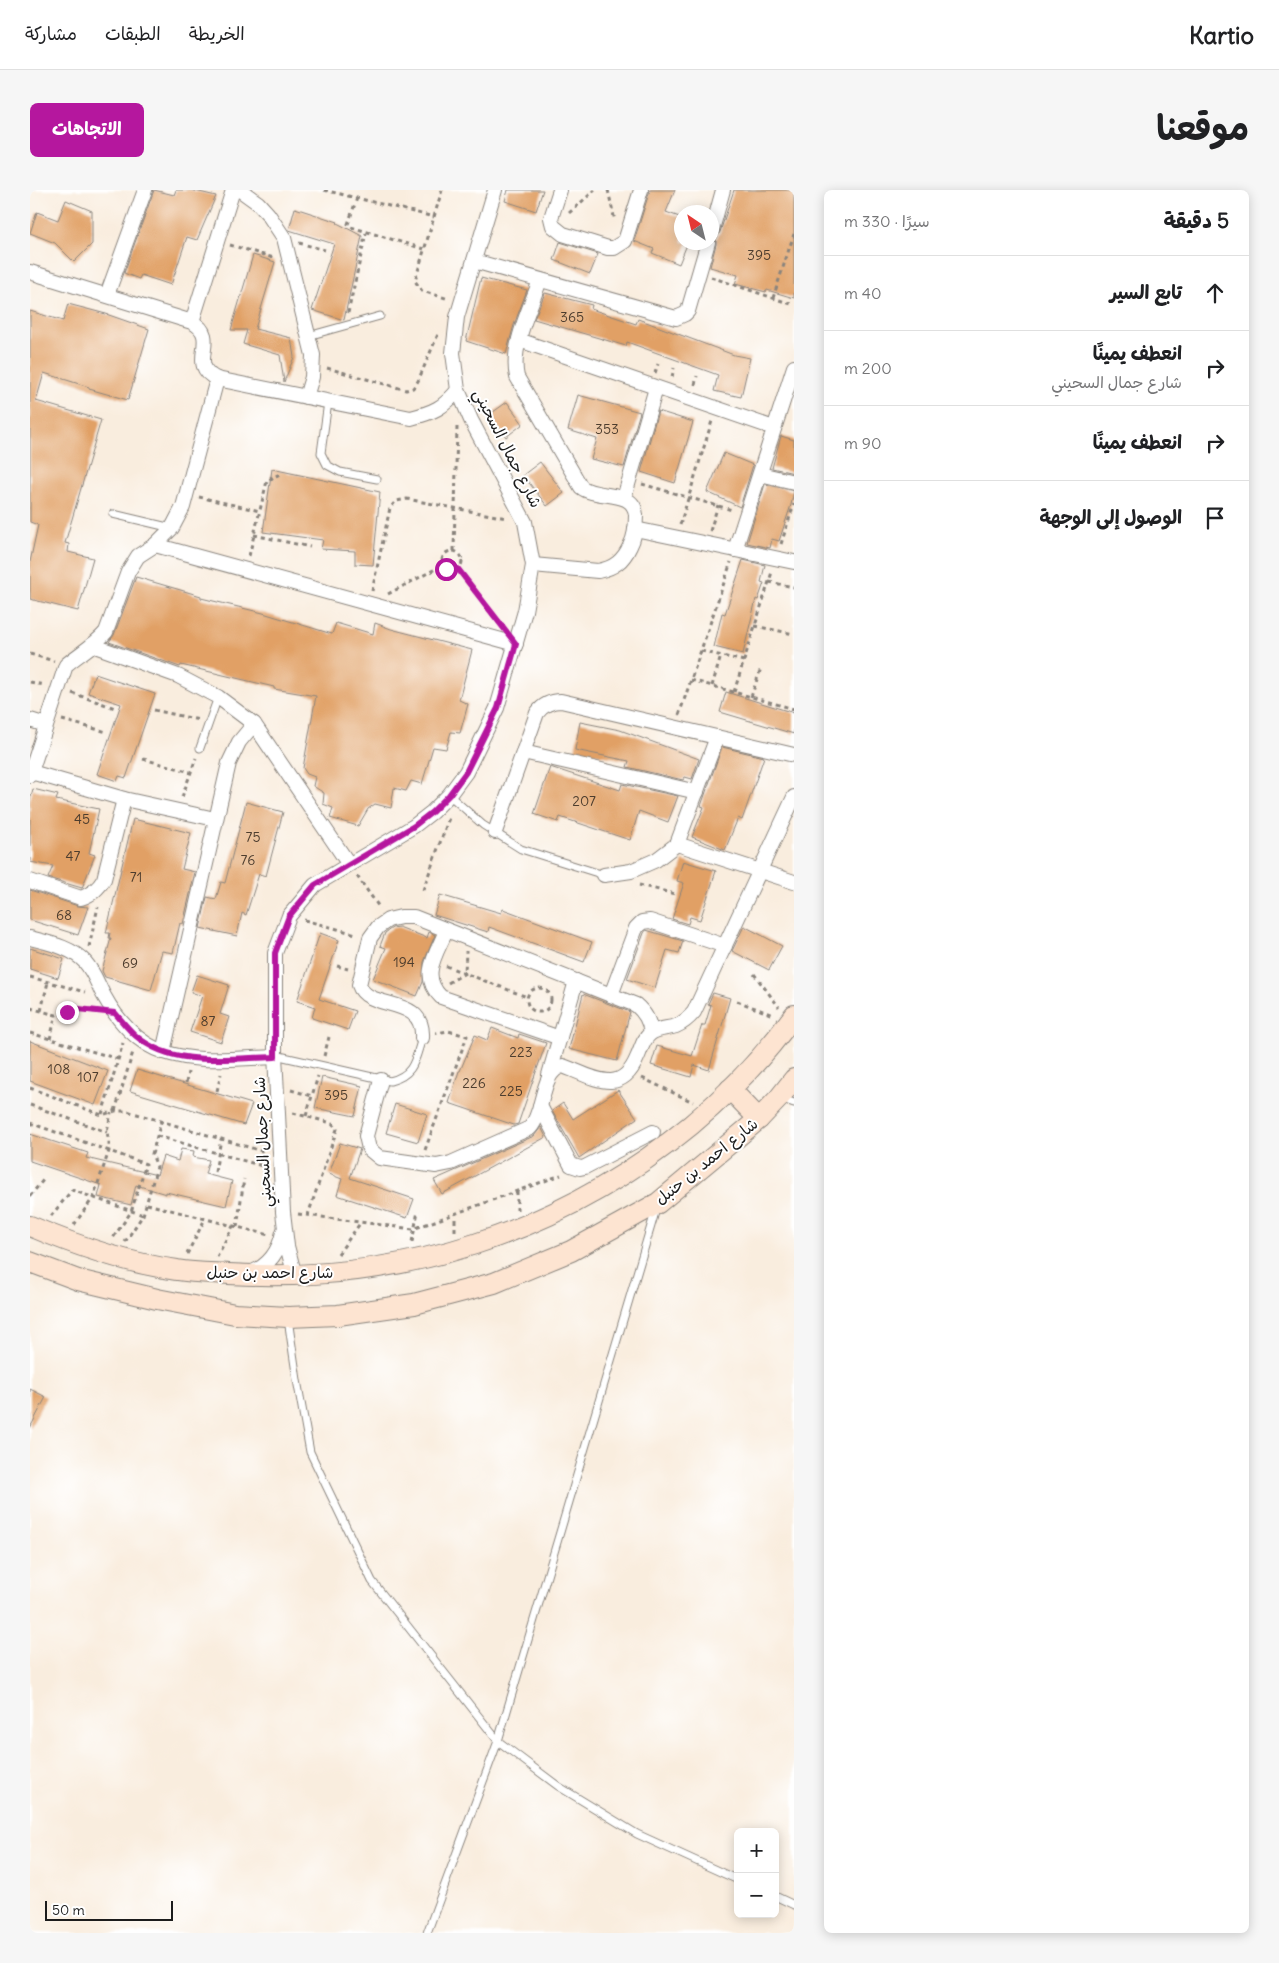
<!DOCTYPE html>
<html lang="ar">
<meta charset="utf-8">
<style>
body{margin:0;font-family:Delius,"Playpen Sans Arabic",sans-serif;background:#f6f6f6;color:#202124;direction:rtl}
.controls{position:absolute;right:15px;bottom:15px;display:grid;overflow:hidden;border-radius:8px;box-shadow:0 2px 12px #0003}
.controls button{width:45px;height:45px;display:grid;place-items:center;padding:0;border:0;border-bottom:1px solid #e0e0e0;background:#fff;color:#202124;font:25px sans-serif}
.compass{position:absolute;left:644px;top:15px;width:45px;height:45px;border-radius:50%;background:#fff;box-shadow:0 2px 12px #0003;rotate:325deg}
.scale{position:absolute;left:15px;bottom:12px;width:128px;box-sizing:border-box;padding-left:5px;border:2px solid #1c1c1c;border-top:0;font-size:14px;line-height:18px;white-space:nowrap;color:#1c1c1c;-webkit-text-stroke:4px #fff;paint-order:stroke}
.stop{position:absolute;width:15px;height:15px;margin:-11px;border:4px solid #b5179e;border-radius:50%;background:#fff}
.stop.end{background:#b5179e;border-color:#fff;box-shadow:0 1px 5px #0008}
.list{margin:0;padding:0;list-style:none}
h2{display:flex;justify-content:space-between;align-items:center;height:65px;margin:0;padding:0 20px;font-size:21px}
h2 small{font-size:16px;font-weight:400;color:#757577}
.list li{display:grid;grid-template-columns:32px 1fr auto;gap:15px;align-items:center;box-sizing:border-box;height:75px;padding:0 20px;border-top:1px solid #e0e0e0}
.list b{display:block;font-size:19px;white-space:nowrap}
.list p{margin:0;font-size:16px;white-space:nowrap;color:#757577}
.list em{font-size:16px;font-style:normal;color:#757577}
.icon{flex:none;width:28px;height:28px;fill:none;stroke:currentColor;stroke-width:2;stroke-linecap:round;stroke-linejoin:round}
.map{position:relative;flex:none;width:764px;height:1743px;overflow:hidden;direction:ltr;border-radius:8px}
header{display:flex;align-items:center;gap:30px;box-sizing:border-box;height:70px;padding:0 25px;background:#fff;border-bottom:1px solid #e0e0e0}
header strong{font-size:24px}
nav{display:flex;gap:28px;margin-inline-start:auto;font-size:18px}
.intro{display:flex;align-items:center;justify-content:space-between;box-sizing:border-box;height:120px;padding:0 30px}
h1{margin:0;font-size:35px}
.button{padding:12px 22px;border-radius:8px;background:#b5179e;color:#fff;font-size:18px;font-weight:700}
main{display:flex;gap:30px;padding:0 30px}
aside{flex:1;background:#fff;border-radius:8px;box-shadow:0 2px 12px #0003}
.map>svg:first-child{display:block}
.building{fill:#e1a065}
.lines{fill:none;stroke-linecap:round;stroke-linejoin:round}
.lane-casing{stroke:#8a847d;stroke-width:9}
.street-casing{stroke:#8a847d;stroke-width:16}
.secondary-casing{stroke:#8a847d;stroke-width:22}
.path{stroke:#8a847d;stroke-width:3;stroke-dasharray:4 4;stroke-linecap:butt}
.lane{stroke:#fff;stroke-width:7}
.street{stroke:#fff;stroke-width:14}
.secondary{stroke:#fde4d1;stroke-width:20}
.route{stroke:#b5179e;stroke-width:6}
.labels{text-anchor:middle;stroke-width:4;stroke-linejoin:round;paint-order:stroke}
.number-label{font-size:14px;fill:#4d3d2e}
.street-label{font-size:16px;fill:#1c1c1c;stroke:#fff}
</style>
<header>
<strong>Kartio</strong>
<nav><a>الخريطة</a><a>الطبقات</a><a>مشاركة</a></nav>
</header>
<div class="intro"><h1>موقعنا</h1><a class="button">الاتجاهات</a></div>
<main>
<aside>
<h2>5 دقيقة<small>سيرًا · 330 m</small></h2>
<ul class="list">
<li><svg class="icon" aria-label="ahead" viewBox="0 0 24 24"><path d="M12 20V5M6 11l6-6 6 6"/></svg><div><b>تابع السير</b></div><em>40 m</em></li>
<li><svg class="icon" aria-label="right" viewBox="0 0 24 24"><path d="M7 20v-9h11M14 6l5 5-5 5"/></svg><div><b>انعطف يمينًا</b><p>شارع جمال السحيني</p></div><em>200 m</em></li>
<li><svg class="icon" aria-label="right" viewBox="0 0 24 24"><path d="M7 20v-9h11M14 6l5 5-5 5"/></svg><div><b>انعطف يمينًا</b></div><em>90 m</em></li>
<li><svg class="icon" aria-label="arrive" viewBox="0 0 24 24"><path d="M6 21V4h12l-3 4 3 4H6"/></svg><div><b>الوصول إلى الوجهة</b></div></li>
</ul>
</aside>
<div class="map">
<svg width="764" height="1743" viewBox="0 0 764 1743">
<rect width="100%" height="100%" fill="#fff"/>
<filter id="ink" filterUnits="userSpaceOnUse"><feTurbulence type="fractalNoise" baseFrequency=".02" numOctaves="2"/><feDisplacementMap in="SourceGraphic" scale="10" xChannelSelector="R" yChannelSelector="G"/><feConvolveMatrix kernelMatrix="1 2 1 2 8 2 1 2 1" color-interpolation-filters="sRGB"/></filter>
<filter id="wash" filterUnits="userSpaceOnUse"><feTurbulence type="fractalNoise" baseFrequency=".0096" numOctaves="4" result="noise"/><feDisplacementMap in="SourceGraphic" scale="20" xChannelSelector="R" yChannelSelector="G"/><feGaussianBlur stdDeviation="1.12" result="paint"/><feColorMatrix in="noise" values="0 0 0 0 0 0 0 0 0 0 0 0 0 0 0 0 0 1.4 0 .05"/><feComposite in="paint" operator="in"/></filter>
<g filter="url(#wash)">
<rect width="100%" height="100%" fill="#f9edde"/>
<g id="blocks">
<g class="building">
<polygon points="124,0 144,5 146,0 161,0 186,6 167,50 157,47 141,95 111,85 109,89 94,83"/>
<polygon points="478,0 513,0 506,21 475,11"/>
<polygon points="620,0 645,0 636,22 652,28 652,52 658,52 649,74 622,63 624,59 604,51"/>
<polygon points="704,0 764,0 764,108 737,100 736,102 705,94 708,85 680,77 686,54 686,49 690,42"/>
<polygon points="36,10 62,21 62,54 44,72 25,53 0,43 7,22 28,30"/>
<polygon points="265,18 308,32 307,33 332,46 314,130 282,120 304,54 259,40"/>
<polygon points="530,52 568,64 560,84 524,70"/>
<polygon points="223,65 245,72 225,139 261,148 264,167 254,192 250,165 213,154 217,140 201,140"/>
<polygon points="451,88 497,100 484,135 476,164 436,151"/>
<polygon points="515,103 562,115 561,119 606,134 608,129 704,165 720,168 711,207 684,201 688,185 597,152 596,156 504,129"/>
<polygon points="38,114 76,124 119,139 98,210 59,199 59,197 14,183 6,211 71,230 35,353 39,354 38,362 63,368 48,421 0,409 0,372 8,335 0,332 0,121 33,131"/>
<polygon points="548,205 610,222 594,277 561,269 567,249 538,240"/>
<polygon points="477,212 493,234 476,247 459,225"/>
<polygon points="628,221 663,232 645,293 611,282"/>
<polygon points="751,246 764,250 764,283 742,278"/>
<polygon points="694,263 723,275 710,317 677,302"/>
<polygon points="510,272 534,303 517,316 493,285"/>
<polygon points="242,279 350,302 343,375 325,374 325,361 291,359 293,350 233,342"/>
<polygon points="735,294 764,301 761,315 749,351 742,349 740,358 717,353"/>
<polygon points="713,370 735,375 731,392 734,393 728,410 726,409 713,464 684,457 692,423 695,424"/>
<polygon points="106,387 171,406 171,408 233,423 302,444 306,433 343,444 345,433 361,439 442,460 429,510 438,514 430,543 421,542 416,559 403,557 392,594 381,591 376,601 364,598 361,618 345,614 338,619 328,636 300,628 303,618 293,614 294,603 283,596 285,587 277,584 273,578 286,506 244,499 244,497 151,475 150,477 79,452 84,445"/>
<polygon points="65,484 125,504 96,588 89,586 87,591 67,584 91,514 58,503"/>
<polygon points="696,502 764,523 764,544 690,522"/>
<polygon points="550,532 590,540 669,569 662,589 655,587 653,590 597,577 599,571 545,560"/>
<polygon points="692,557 734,567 712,630 708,628 695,660 662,647 674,617 671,616"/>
<polygon points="520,577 590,600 592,594 648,606 638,632 609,621 600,650 530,627 528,632 504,624"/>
<polygon points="3,599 28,605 26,610 69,619 59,663 65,665 52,698 18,688 23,676 0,672 0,610"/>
<polygon points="216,612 253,622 236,686 229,684 216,725 212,723 207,746 170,738 177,707 186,709 191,692 195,693"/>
<polygon points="103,629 161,643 152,679 165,682 153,734 150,733 143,763 132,761 121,800 75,787 72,781 81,748 79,748 80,743 76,743"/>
<polygon points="653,671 686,681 670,730 660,727 658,734 642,729 654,693 647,691"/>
<polygon points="0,700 48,716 58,717 48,745 0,730"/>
<polygon points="410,705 471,723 473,719 562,752 554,772 459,737 458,742 404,725"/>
<polygon points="714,736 752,756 739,780 702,761"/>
<polygon points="369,737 397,748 399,742 405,745 394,772 393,792 387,806 343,789 356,758 350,756 355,743 362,738"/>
<polygon points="616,740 653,751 649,763 637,760 625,798 597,789 614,743"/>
<polygon points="290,743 309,750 289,809 325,821 318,840 282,828 285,817 267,811"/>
<polygon points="0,758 34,769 28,788 0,779"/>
<polygon points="167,785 199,795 190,824 199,827 191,852 160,842 172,806 161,802"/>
<polygon points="683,803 700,808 679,880 664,875 661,887 621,875 627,856 662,866 672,835 675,835 681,815 678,814"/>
<polygon points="553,804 600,822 587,871 539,859"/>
<polygon points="462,838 488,848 489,844 516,853 488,934 484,935 419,913 429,881 430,881 445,845 457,850"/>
<polygon points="0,851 78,881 65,915 0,891"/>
<polygon points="107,880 222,914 214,935 100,901"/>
<polygon points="292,887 332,896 325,926 285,918"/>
<polygon points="588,900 607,928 549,968 522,921 533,913 543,929"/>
<polygon points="365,914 397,924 388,952 356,943"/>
<polygon points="511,937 516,947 412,1004 404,990 504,946"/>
<polygon points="0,944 58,963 56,968 127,985 133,966 148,971 151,959 164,961 163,967 179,970 175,984 202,991 196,1016 136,1002 136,1004 106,995 101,1015 68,1007 71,995 0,971"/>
<polygon points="310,953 330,959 320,988 384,1009 377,1028 307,1005 312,989 299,984"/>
<polygon points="0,1199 16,1207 0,1238"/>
</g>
</g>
</g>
<g filter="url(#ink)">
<use href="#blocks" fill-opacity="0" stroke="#8a847d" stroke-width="1"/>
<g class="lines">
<defs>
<g id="lane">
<polyline points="278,146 350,126"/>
<polyline points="298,212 291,263 297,275 310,282 347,289"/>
<polyline points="83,324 142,338"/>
<polyline points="170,558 188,507"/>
<polyline points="419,605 453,635 491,659 574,685"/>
<path d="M245,865L360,891C385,885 385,869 392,848"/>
<polyline points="750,908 764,913"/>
<polyline points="258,1129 267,1190 280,1262 342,1391 468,1551 528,1596 607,1644 708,1690"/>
<polyline points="745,1706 764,1715"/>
<polyline points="397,1743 468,1551 626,1019"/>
</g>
<g id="street">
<polyline points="210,0 228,13 238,24 254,48 283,165 282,187 276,207"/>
<polyline points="530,0 521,28 523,36 533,44 578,58 584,58 595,51 611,0"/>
<polyline points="682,40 693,0"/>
<polyline points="444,71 646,128 655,124 658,121 678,52"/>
<path d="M0,82L162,132C192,148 155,174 187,189L381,228C404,222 413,218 428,200"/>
<polyline points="77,105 115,0"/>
<polyline points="162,132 203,0"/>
<polyline points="489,150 744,238"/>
<polyline points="730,284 764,292"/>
<polyline points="594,308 626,198"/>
<polyline points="605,339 764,372"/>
<polyline points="125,355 486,454"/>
<polyline points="705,360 764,177"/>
<path d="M503,375L568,381C584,378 593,371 600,356C605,347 606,336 606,325C604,298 567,310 551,297L487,187C480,157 500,119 510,90"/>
<polyline points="62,455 148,486 188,507 224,534 318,673"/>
<polyline points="0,530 16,535"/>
<polyline points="493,562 667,602"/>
<polyline points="1,582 94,609 185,629"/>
<path d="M0,585L36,475C49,464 65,455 76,442L98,382L108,366L125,355L142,338L153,317L187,189"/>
<path d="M465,642L507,523C513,515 520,511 531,511L764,565"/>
<polyline points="647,654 764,692"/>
<polyline points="574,685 601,681 626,670 647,654 687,547"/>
<path d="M0,691L51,708C62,704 68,699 74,689L94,609"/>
<path d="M416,741C407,763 389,786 411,807L530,848"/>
<path d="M0,748C19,753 41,757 55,772C64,782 68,795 74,806C87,830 108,854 134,862C169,874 209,868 245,867"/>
<polyline points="581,805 606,738 612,732 620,731 695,756"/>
<path d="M392,848C395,804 338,822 329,795L340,748L348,737L358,730L371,727H384L606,815C615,823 619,830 621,842"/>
<polyline points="133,862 199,573 209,552 224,534"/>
<polyline points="519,885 546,791"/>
<path d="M351,890L336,946L339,959L350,968L406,976L421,973L500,938C515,922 510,881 533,876C563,887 591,907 607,868C611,860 613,849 620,844C627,838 637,839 646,836C653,833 659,828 664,822L764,607"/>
<polyline points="510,916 541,975 550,978 555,977 623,942"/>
<path d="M220,1083C239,1076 249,1062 253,1042"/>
<polyline points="265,1086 257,1056 253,1022 245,865 245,763 259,726 285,695 384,636 402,622 419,605 436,582 467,518 495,421 503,375 495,332 441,230 428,200 423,163 427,127 465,0"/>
</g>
<g id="secondary">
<polyline points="700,899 729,929"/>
<path d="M0,1036C47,1056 96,1073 147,1080C164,1083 182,1083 199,1084C370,1094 529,1044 661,935C699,903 735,866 764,825"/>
<polyline points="0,1072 48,1090 127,1109 205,1124 258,1127 308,1125 384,1114 464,1093 541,1061 628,1013 729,929 749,908 764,889"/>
</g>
</defs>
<use href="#lane" class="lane-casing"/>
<use href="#street" class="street-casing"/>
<use href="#secondary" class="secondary-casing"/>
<g class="path">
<polyline points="294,0 404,27"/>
<polyline points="412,0 385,91 392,101 419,109"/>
<polyline points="578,0 585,31"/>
<polyline points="327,8 318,34 321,37 394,59"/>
<polyline points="539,23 565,0"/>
<polyline points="269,53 295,60"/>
<polyline points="200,55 244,68"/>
<polyline points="681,87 764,115"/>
<polyline points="743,108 764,44"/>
<polyline points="318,123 336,43"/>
<polyline points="297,178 376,200 383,198 388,191 409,142"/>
<polyline points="625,183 628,174"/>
<polyline points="642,187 644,178"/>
<polyline points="665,195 667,186"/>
<polyline points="612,294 702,320"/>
<polyline points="169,307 230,321"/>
<polyline points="650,335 682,231"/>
<polyline points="680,341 688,315"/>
<polyline points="224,345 280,357"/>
<polyline points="751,354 764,314"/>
<circle cx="422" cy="371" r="10"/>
<polyline points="424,361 427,237"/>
<polyline points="219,366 237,291 248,285 240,288"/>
<polyline points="428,379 470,434"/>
<polyline points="739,392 764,397"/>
<polyline points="342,401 360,318 366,311 377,309 477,328"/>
<polyline points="358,404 413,375"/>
<polyline points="725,436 764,444"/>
<polyline points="671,461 714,471"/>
<polyline points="0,464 24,471"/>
<polyline points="661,490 764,519"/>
<polyline points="0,492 14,495"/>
<polyline points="682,496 691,466"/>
<polyline points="704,502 742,382"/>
<polyline points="42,503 85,518"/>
<polyline points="721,507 731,478"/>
<polyline points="124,520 169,530"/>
<polyline points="649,525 701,372"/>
<polyline points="32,530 77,542"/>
<polyline points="113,569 161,582"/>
<polyline points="152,607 166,568"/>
<polyline points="327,686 349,717"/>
<polyline points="609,695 645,704"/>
<polyline points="393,700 420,625"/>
<polyline points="274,730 326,744"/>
<polyline points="59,757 68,717"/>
<polyline points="307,776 318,779"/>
<polyline points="416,776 497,807"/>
<polyline points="724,784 749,817"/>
<polyline points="0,787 55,802"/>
<polyline points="418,793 435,783 436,761"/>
<circle cx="509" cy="810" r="12"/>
<polyline points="707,811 743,825"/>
<polyline points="0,818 26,825 49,819 65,821"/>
<polyline points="11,821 18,792"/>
<polyline points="0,843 88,869"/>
<polyline points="20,849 26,825"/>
<polyline points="294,866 299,847"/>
<polyline points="612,888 663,912"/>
<polyline points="156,893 158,882"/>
<polyline points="0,898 72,925 85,921 97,921 235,962"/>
<polyline points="261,900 282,906"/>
<polyline points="187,901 191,884"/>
<polyline points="0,915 77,942"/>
<polyline points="85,921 103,862"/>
<polyline points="263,923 302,933 307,939 278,1025"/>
<polyline points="72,924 93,853"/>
<polyline points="276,926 288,886"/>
<polyline points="0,933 116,974 101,1022 83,1048"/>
<polyline points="127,946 236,977"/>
<polyline points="395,960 437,846 418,841 406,843"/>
<polyline points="185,982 191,949"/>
<polyline points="487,1001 487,1020"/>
<polyline points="0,1006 14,989"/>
<polyline points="117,1014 239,1045"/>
<polyline points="268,1024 383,1039 531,985"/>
<polyline points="21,1026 42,1000 113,1025"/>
<polyline points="44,1035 63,1008 79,961 79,951 77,942 81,923"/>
<polyline points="207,1037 214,989"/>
<polyline points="425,1041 425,1024"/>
<polyline points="95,1052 113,1025 127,977 122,964 131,932"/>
<polyline points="382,1052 388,1021"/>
<polyline points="157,1064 175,1029"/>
<polyline points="308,1064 331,1032"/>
<polyline points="187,1067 203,1036"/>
</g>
<use href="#lane" class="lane"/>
<use href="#street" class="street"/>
<use href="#secondary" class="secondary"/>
</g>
</g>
<g class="lines" filter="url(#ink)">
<path class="route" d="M37,822L49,819L85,823C92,831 98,839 106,846C144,878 199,868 245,867V763L259,726L285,695L384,636L402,622L419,605L436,582L468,518L486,454L428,379L424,381L416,379"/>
</g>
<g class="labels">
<g class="number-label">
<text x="729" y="70">395</text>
<text x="542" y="132">365</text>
<text x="577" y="244">353</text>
<text x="554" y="616">207</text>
<text x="52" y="634">45</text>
<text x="223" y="652">75</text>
<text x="43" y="671">47</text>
<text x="218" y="675">76</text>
<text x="106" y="692">71</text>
<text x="34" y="730">68</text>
<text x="374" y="777">194</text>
<text x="100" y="778">69</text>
<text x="178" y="836">87</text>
<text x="491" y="867">223</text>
<text x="29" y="884">108</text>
<text x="58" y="892">107</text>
<text x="444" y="898">226</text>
<text x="481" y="906">225</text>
<text x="306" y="910">395</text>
</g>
<g class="street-label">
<text transform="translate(478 258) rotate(63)" y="6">شارع جمال السحيني</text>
<text transform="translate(232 952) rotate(-93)" y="6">شارع جمال السحيني</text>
<text transform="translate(676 971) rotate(-39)" y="6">شارع احمد بن حنبل</text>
<text x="240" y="1088">شارع احمد بن حنبل</text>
</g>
</g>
</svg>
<div class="controls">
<button>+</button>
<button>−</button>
</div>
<svg class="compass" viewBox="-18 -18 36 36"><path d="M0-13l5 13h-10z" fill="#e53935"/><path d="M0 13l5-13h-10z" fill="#757577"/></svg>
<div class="scale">50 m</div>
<div class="stop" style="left:416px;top:379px"></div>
<div class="stop end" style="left:37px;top:822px"></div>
</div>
</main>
